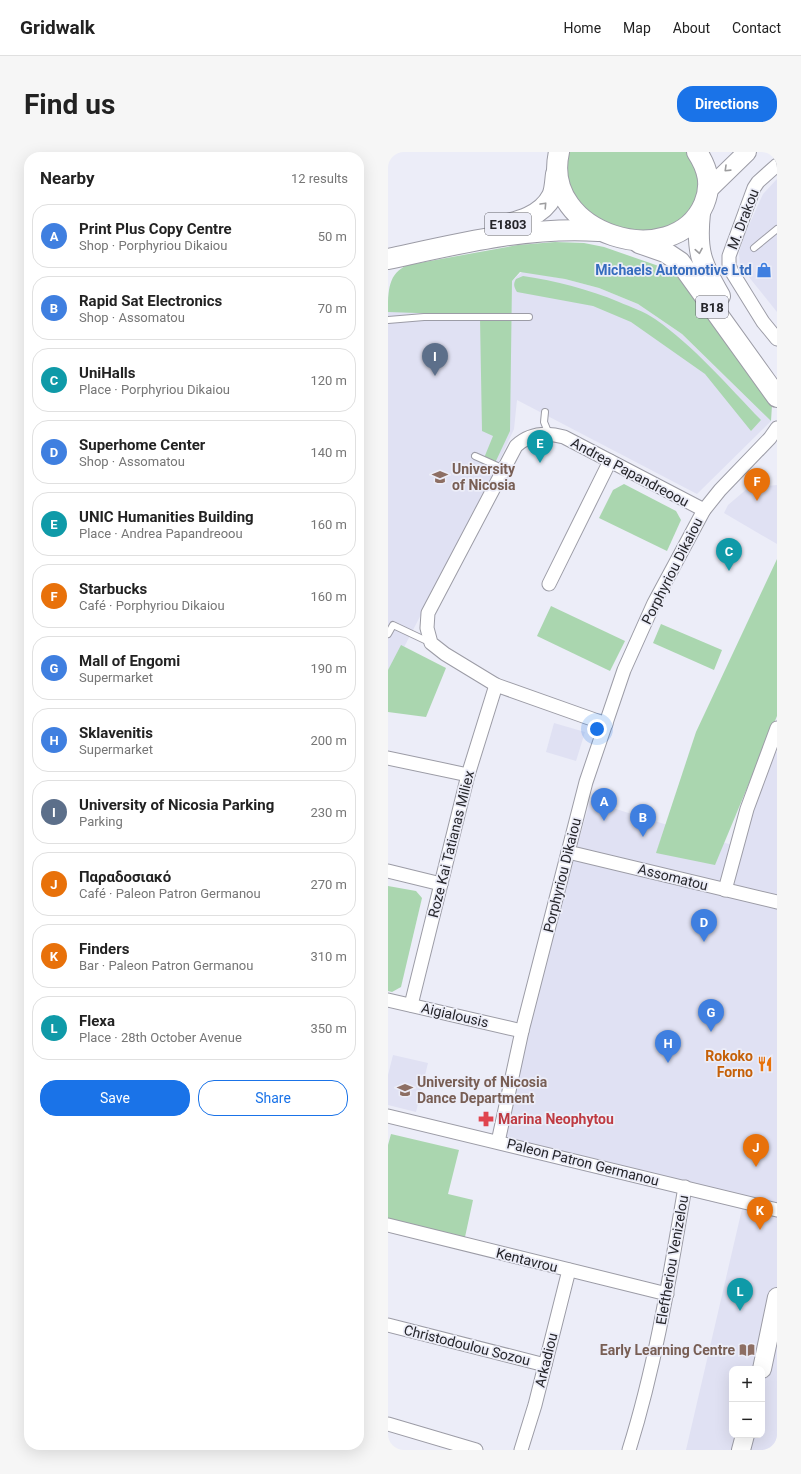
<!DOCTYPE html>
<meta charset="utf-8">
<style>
body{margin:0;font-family:Roboto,sans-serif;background:#f6f6f6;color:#222}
.controls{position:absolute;right:12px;bottom:12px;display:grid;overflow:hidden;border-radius:8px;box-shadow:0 4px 16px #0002}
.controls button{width:36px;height:36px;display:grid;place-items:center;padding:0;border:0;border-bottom:1px solid #e0e0e0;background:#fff;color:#222;font:20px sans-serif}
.you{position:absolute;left:209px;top:577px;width:14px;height:14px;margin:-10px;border:3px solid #fff;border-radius:50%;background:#1a73e8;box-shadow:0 0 0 6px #1a73e833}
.badge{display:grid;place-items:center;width:26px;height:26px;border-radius:50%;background:#1a73e8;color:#fff;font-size:13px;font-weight:700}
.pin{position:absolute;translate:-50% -33px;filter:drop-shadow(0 1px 2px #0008)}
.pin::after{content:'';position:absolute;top:21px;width:14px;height:12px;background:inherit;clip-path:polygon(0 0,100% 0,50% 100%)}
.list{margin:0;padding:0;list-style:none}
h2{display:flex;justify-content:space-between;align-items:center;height:52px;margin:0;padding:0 16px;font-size:17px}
h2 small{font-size:13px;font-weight:400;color:#767676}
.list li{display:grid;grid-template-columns:26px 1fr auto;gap:12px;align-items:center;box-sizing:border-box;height:64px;margin:0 8px 8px;padding:0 8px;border:1px solid #e0e0e0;border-radius:16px}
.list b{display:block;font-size:15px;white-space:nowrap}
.list p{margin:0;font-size:13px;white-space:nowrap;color:#767676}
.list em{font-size:13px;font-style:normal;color:#767676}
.actions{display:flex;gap:8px;padding:12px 16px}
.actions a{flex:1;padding:9px 0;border:1px solid #1a73e8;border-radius:16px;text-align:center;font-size:14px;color:#1a73e8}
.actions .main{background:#1a73e8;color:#fff}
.map{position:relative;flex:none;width:389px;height:1298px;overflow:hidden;border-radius:16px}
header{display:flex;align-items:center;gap:24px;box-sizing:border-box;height:56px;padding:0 20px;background:#fff;border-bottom:1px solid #e0e0e0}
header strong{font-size:19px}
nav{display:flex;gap:22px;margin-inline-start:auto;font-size:14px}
.intro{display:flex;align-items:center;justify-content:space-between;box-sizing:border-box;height:96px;padding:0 24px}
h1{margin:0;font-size:28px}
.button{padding:10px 18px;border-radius:16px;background:#1a73e8;color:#fff;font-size:14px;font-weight:700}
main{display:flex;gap:24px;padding:0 24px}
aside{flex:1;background:#fff;border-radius:16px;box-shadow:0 4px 16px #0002}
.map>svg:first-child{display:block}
.built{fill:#e0e1f3;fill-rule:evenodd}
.green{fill:#aad6af}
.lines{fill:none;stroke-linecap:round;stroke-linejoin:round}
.lane-casing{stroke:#9c9ca6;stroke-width:8}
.street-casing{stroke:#9c9ca6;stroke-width:15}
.secondary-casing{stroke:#9c9ca6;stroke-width:20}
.primary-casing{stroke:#9c9ca6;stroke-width:22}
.lane{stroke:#fff;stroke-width:6}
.street{stroke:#fff;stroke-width:13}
.secondary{stroke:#fff;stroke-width:18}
.primary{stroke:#fff;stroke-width:20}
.oneway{stroke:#9d9d9f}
.labels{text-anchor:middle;stroke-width:3.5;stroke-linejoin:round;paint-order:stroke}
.shield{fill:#ecedf8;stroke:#616168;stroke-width:1}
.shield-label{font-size:13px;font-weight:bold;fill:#25252a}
.street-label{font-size:14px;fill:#25252a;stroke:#ecedf8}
.shop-label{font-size:14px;font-weight:bold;fill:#366cbe;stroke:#ecedf8;text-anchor:end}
.education-label{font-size:14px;font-weight:bold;fill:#785e54;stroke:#ecedf8;text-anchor:start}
.food-label{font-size:14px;font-weight:bold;fill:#c56008;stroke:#ecedf8;text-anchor:end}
.health-label{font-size:14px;font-weight:bold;fill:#be3a42;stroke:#ecedf8;text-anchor:start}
</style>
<header>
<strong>Gridwalk</strong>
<nav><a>Home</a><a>Map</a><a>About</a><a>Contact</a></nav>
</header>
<div class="intro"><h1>Find us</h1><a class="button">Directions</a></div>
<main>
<aside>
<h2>Nearby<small>12 results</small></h2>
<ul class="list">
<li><span class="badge" style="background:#3f7fe0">A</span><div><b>Print Plus Copy Centre</b><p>Shop · Porphyriou Dikaiou</p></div><em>50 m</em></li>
<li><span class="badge" style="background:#3f7fe0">B</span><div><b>Rapid Sat Electronics</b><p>Shop · Assomatou</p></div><em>70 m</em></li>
<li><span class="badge" style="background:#0f9aa8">C</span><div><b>UniHalls</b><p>Place · Porphyriou Dikaiou</p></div><em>120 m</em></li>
<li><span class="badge" style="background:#3f7fe0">D</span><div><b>Superhome Center</b><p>Shop · Assomatou</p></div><em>140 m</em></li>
<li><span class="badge" style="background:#0f9aa8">E</span><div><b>UNIC Humanities Building</b><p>Place · Andrea Papandreoou</p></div><em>160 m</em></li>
<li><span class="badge" style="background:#e8710a">F</span><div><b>Starbucks</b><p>Café · Porphyriou Dikaiou</p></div><em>160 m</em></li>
<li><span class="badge" style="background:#3f7fe0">G</span><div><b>Mall of Engomi</b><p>Supermarket</p></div><em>190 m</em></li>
<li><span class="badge" style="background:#3f7fe0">H</span><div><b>Sklavenitis</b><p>Supermarket</p></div><em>200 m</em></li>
<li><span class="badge" style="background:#5c6f8a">I</span><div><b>University of Nicosia Parking</b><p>Parking</p></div><em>230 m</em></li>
<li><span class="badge" style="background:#e8710a">J</span><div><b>Παραδοσιακό</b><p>Café · Paleon Patron Germanou</p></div><em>270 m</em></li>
<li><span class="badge" style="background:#e8710a">K</span><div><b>Finders</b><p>Bar · Paleon Patron Germanou</p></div><em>310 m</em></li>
<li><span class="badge" style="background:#0f9aa8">L</span><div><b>Flexa</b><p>Place · 28th October Avenue</p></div><em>350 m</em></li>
</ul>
<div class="actions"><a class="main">Save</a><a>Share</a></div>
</aside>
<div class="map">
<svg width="389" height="1298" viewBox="0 0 389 1298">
<rect width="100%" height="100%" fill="#ecedf8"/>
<g class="built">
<polygon points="389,27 389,160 352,114 351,101 356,84 375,42"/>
<polygon points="135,119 177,127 211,136 250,152 294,182 383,269 309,342 129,248 126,277 101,332 0,526 0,145 124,129"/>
<polygon points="389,333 389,392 336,361 340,353 360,336"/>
<polygon points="166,571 197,580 188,609 158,600"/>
<path d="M377,598L389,600V1298H298L354,1057L108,998L136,880L202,649L344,693ZM344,1217H374V1283H344Z"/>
<polygon points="5,903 40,911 28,960 0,953 0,923"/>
</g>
<g class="green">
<polygon points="181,0 303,0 312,34 308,49 288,73 252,81 207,67 197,60 178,27"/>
<path d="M167,90L196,91L216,95L285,119L382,248L384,253L383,269L294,182L250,152L211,136L177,127L132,120L124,129L122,279L107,311L96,306L105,284L94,279L92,166L86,163L0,160C0,139 0,121 20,113L130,93Z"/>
<path d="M135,124C168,129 200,137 231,150C243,155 257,160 267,167C307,195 339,233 373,268L363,279L317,222L243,170L205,154L129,140C126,135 125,132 128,127Z"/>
<polygon points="236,332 288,359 293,368 279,399 211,366 225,338"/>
<polygon points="389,407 389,564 327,713 268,701 308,580"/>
<polygon points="163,454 237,489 222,519 149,484"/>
<polygon points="273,472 334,498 326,518 265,491"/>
<polygon points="13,493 58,516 38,565 0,560 0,518"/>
<polygon points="0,734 28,739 34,746 13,835 4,840 0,839"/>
<polygon points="3,982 71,998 60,1042 85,1048 77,1085 0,1067 0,993"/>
</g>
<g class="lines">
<defs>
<g id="lane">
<polyline points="366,96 389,77"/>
<polyline points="0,168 36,165 141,165"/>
<polyline points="157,260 156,270 161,282"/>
<polyline points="87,304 116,317"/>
<polyline points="0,482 5,473 41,490"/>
</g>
<g id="street">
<polyline points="389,13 370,30 366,36 341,104 341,113 344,120 375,170 389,187"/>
<polyline points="161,432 222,309"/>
<path d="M218,572L108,533L57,502L43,491L39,476L40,461L128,294C142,281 158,280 176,285L316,358"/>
<polyline points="0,606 80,623"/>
<polyline points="180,700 389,750"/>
<polyline points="0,719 53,732"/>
<polyline points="337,738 359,657 389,576"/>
<polyline points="0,848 134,879"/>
<polyline points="23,853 80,623 108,533"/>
<polyline points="0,964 389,1058"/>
<polyline points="110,990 134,879 198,630 236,518 266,451 316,358 332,338 382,286 389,276"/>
<polyline points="0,1073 279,1142"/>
<polyline points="0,1173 157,1213"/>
<polyline points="0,1272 88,1298"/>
<polyline points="133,1298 147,1253 181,1118"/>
<path d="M241,1298C268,1212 282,1123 297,1035"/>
</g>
<g id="secondary">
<polyline points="322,36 359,0"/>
<polyline points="374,1217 389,1145"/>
<polyline points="353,1298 357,1283"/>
</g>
<g id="primary">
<path d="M171,0C152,83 286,122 316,52C324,33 320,17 309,0"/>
<path d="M312,61C308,99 313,111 332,144"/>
<path d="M110,74C130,70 154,64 164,44C167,38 167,29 168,22"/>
<polyline points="251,91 277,100 292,110 389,245"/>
<path d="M0,107C69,92 140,74 211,79"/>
</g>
</defs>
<use href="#lane" class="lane-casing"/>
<use href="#street" class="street-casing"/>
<use href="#secondary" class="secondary-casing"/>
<use href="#primary" class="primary-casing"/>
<use href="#lane" class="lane"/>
<use href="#street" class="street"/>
<use href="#secondary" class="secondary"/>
<use href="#primary" class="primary"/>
</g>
<defs><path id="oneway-chevron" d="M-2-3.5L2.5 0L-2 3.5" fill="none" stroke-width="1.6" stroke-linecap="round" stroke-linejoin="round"/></defs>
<g class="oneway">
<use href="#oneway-chevron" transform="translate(339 17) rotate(136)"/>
<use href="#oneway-chevron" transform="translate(156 53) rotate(-47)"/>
<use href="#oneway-chevron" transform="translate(311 99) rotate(80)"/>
</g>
<defs>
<symbol id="shop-bare" viewBox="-9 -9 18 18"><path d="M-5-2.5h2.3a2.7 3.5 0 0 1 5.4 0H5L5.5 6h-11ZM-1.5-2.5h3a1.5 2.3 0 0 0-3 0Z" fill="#3f7fe0" stroke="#ecedf8" stroke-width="2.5" paint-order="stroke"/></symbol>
<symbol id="university-bare" viewBox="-9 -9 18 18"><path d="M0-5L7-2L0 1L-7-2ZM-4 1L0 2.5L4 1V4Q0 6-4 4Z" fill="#8d6e63" stroke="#ecedf8" stroke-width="2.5" paint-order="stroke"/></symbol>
<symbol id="restaurant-bare" viewBox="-9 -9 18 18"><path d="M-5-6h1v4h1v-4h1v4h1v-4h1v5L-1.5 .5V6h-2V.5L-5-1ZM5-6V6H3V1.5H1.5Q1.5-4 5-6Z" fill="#e8710a" stroke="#ecedf8" stroke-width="2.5" paint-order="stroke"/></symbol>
<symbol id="pharmacy-bare" viewBox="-9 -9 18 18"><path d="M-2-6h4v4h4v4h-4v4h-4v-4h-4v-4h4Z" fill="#e0444e" stroke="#ecedf8" stroke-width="2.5" paint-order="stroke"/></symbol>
<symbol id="library-bare" viewBox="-9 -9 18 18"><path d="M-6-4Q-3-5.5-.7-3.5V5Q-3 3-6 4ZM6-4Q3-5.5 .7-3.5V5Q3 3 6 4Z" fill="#8d6e63" stroke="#ecedf8" stroke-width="2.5" paint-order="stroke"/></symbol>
</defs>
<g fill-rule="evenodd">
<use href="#shop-bare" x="365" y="107" width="22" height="22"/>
<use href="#university-bare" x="41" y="314" width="22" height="22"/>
<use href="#restaurant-bare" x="366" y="901" width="22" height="22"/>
<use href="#university-bare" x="6" y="927" width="22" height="22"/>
<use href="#pharmacy-bare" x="87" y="956" width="22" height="22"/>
<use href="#library-bare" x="348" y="1187" width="22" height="22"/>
</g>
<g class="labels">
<g class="shield">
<rect x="97" y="61" width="46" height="22" rx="3"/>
<rect x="308" y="144" width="32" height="22" rx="3"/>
</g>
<g class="shield-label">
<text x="120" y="77">E1803</text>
<text x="324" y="160">B18</text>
</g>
<g class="street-label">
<text transform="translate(355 67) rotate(-69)" y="5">M. Drakou</text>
<text transform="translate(242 320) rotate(28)" y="5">Andrea Papandreoou</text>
<text transform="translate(284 419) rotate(-63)" y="5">Porphyriou Dikaiou</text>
<text transform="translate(63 692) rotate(-76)" y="5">Roze Kai Tatianas Miliex</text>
<text transform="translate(174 723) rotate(-76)" y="5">Porphyriou Dikaiou</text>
<text transform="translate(285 725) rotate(14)" y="5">Assomatou</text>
<text transform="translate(67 863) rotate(13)" y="5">Aigialousis</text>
<text transform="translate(195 1010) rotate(14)" y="5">Paleon Patron Germanou</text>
<text transform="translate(139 1108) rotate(14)" y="5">Kentavrou</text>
<text transform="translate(284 1108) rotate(-80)" y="5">Eleftheriou Venizelou</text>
<text transform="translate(79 1193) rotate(14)" y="5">Christodoulou Sozou</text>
<text transform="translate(158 1208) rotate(-76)" y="5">Arkadiou</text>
</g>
<g class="shop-label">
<text x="364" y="123">Michaels Automotive Ltd</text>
</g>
<g class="education-label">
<text x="64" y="322">University<tspan x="64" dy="16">of Nicosia</tspan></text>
<text x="29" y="935">University of Nicosia<tspan x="29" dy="16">Dance Department</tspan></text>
<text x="347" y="1203" text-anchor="end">Early Learning Centre</text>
</g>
<g class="food-label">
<text x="365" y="909">Rokoko<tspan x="365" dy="16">Forno</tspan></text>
</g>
<g class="health-label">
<text x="110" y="972">Marina Neophytou</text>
</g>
</g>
</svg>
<div class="controls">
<button>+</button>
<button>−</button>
</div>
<div class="you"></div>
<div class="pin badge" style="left:216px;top:669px;background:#3f7fe0">A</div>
<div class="pin badge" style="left:255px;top:685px;background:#3f7fe0">B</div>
<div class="pin badge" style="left:341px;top:419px;background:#0f9aa8">C</div>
<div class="pin badge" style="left:316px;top:790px;background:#3f7fe0">D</div>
<div class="pin badge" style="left:152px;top:311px;background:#0f9aa8">E</div>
<div class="pin badge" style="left:369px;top:349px;background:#e8710a">F</div>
<div class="pin badge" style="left:323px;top:880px;background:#3f7fe0">G</div>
<div class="pin badge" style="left:280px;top:911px;background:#3f7fe0">H</div>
<div class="pin badge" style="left:47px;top:224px;background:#5c6f8a">I</div>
<div class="pin badge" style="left:368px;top:1015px;background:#e8710a">J</div>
<div class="pin badge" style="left:372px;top:1078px;background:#e8710a">K</div>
<div class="pin badge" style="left:352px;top:1159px;background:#0f9aa8">L</div>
</div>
</main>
